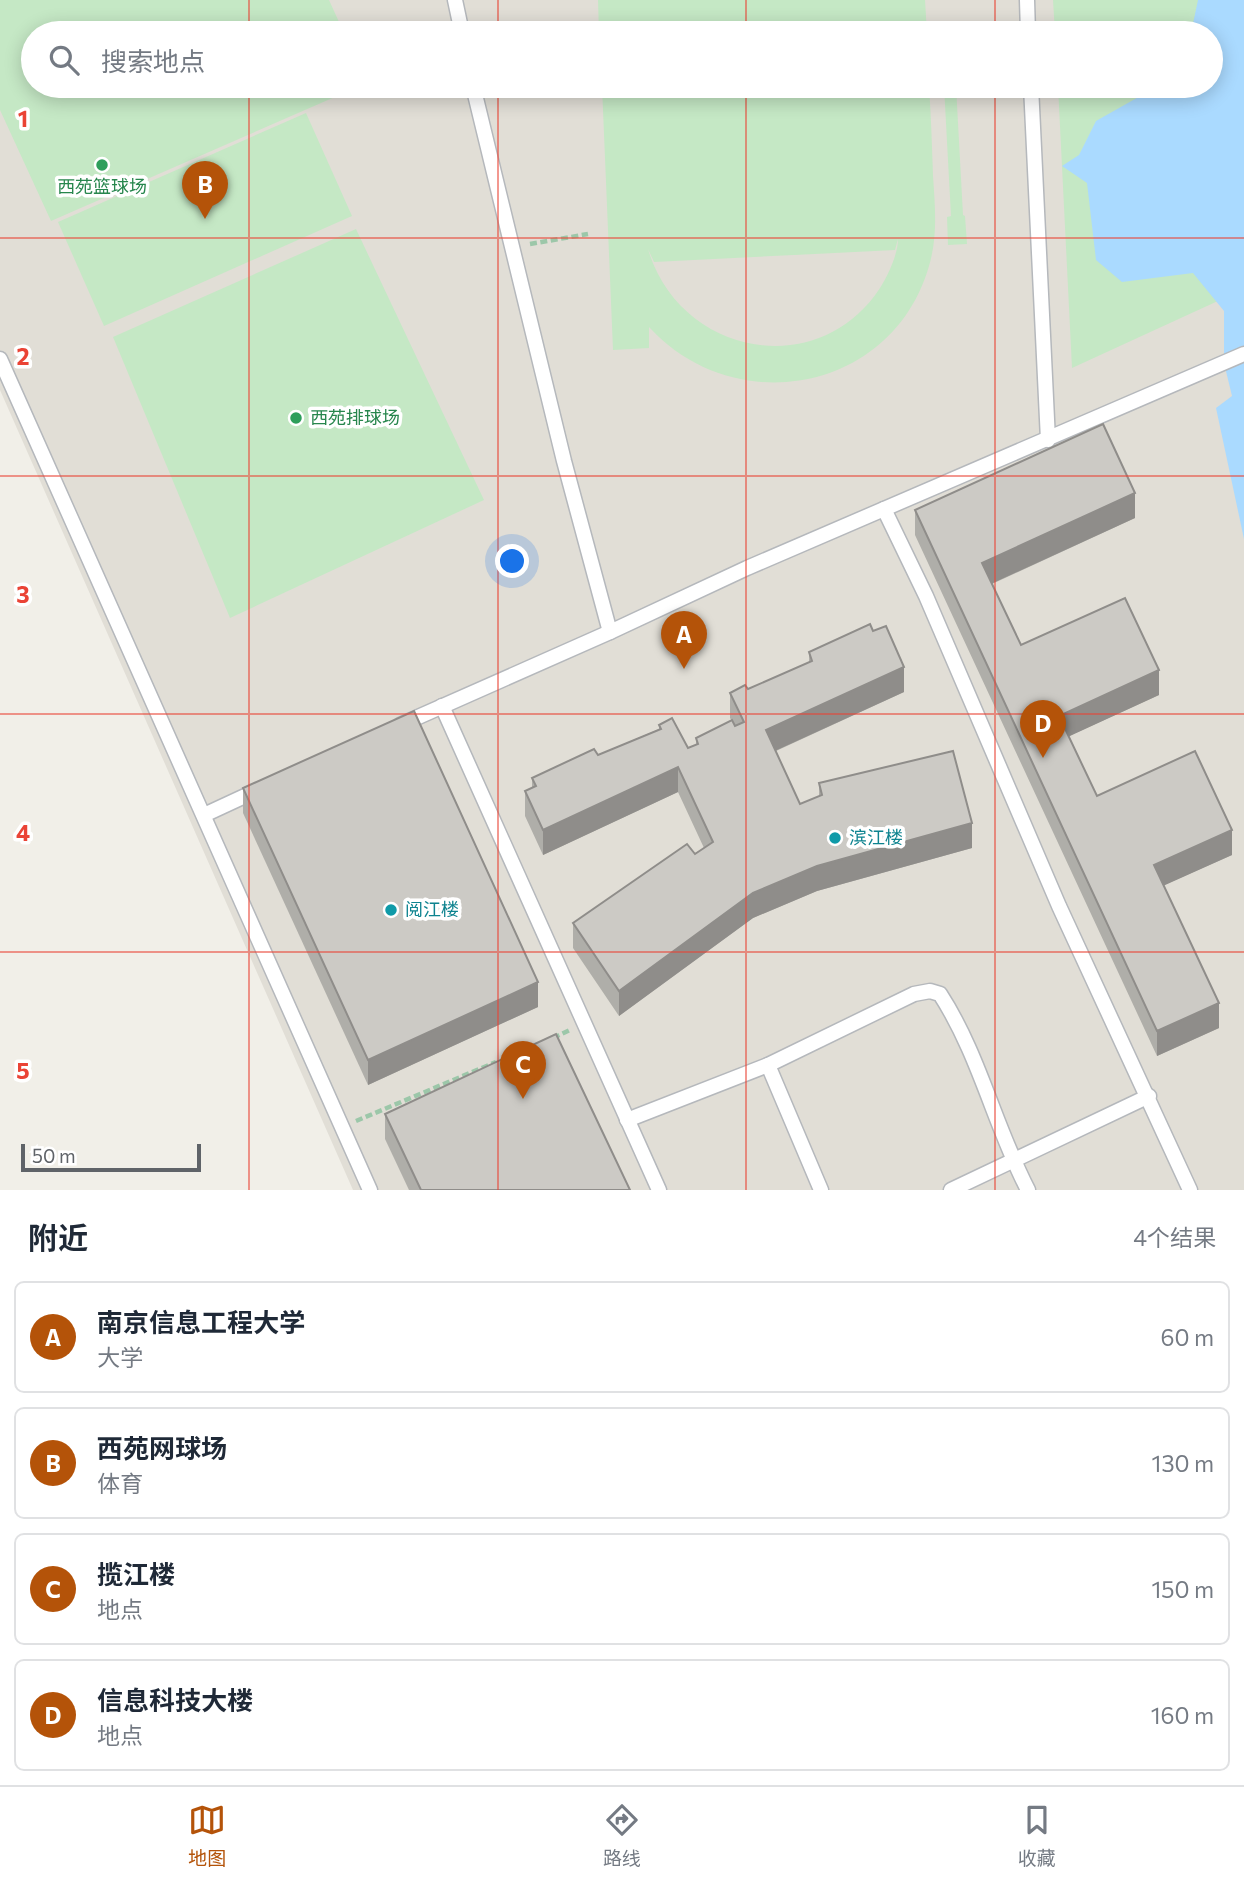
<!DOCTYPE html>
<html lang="zh">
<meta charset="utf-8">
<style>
body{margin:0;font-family:Commissioner,"Noto Sans SC",sans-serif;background:#f2f2f3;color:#1f2937}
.scale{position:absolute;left:21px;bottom:18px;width:180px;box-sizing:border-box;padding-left:7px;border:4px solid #5f6368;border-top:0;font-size:19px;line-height:24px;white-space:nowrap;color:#5f6368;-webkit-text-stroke:5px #fff;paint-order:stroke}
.you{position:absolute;left:513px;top:562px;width:24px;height:24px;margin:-18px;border:5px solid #fff;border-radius:50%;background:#1a73e8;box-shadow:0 0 0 10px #1a73e833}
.badge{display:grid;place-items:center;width:46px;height:46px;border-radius:50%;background:#b45309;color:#fff;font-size:23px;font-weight:700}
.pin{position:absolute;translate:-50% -58px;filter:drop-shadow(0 2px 4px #0008)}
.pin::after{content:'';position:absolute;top:37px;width:24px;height:21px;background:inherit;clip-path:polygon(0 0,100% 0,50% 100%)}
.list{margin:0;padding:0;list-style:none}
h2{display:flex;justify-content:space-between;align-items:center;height:91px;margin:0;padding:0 28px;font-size:30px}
h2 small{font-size:23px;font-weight:400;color:#747a83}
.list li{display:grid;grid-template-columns:46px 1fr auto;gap:21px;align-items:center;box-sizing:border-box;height:112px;margin:0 14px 14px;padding:0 14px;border:2px solid #e0e1e3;border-radius:10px}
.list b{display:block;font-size:26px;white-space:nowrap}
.list p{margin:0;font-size:23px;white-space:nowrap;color:#747a83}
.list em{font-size:23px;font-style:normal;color:#747a83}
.icon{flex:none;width:38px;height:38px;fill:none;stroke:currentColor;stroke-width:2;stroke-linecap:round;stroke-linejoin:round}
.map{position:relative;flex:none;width:1244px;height:1190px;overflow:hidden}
.search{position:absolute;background:#fff;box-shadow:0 4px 18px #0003;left:21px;right:21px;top:21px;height:77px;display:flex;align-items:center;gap:18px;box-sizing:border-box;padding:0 24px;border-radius:38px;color:#747a83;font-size:26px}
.sheet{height:595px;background:#fff}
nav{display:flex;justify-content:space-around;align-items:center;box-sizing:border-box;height:98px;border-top:2px solid #e0e1e3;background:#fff;font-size:19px;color:#747a83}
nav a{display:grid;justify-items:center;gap:4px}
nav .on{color:#b45309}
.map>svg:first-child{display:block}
.education{fill:#e1ded6;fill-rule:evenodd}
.green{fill:#c5e8c5;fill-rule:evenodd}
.water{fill:#aadaff}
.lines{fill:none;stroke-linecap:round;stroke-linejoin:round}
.lane-casing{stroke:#b5b8bc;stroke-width:17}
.path{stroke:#9cc7a9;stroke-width:4.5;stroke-dasharray:7 3.5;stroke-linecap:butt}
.lane{stroke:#fff;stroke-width:14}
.wall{fill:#afaea9}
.shaded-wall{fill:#8f8d8a}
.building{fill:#cccac5;stroke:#8f8d8a;stroke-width:2}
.grid{fill:none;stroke:#ea4335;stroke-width:2;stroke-opacity:0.55}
.leisure-dot{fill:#2e9e5b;stroke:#fff;stroke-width:2.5}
.culture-dot{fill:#0f9aa8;stroke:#fff;stroke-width:2.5}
.labels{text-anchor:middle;stroke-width:7;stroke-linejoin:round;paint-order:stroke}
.leisure-label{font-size:18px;fill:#27864d;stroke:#fff}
.culture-label{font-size:18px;fill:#0d838f;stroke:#fff;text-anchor:start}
.grid-label{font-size:23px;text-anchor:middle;font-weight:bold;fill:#ea4335;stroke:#fff;stroke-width:7;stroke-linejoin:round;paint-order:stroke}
</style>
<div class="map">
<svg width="1244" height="1190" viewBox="0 0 1244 1190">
<rect width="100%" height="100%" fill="#f1efe8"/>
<path class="education" d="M0,0H1244V1190H353L0,390ZM33,33H1211V86H33Z"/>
<g class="green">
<polygon points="0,0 329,0 344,33 33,33 33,86 360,86 51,221 0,110"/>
<polygon points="598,0 925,0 927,33 599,33"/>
<polygon points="1053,0 1244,0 1244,289 1072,368 1058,86 1211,86 1211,33 1055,33"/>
<path d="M602,86H929C931,116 932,146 933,176C935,206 938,236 929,266C893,392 735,421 649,327V348L613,350ZM898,239C898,253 889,274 880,288C818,383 679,355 648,249L654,262L895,250Z"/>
<polygon points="944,86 956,86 963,215 965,216 967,244 948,245 947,217 951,216"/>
<polygon points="306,113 352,216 104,326 58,222"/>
<polygon points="356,229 484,500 230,618 113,337"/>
</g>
<polygon class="water" points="1198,0 1244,0 1244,539 1216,408 1232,396 1224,363 1224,311 1193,273 1122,282 1096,260 1087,183 1062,166 1079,155 1096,121 1158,86 1211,86 1211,33 1191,33"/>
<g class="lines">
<defs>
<g id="lane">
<polyline points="455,0 462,33"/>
<polyline points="1027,0 1028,33"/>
<polyline points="473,86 564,461 610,632"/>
<polyline points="1031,86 1048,440"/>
<polyline points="0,359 370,1190"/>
<polyline points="884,509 926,596 1059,906 1190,1190"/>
<polyline points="442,706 659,1190"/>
<polyline points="400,725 610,632 747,568 1244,354"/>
<polyline points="204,815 260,789"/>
<polyline points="768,1065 821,1190"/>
<path d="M627,1120L768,1065L914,994L930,991L940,994C979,1054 995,1127 1028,1190"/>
<polyline points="951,1190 1149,1096"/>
</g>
</defs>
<use href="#lane" class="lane-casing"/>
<g class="path">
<polyline points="530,244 588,234"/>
<polyline points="553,1038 570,1030"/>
<polyline points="356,1121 496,1062"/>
</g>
<use href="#lane" class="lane"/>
</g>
<g class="wall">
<polygon points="915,510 1135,518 992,584 1021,645 1159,695 1069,736 1097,796 1232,855 1164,885 1219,1028 1157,1056 915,535"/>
<polygon points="809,652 904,692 776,751 800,804 819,797 819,783 972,848 817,891 753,918 619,1016 573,948 573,923 704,848 678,792 543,855 525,816 525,791 532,788 532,778 598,755 659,729 659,725 688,748 696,745 696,738 732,721 730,718 730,693 748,689 809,662"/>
<polygon points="243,788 538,1007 368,1085 243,813"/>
<polygon points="385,1114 630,1190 409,1190 385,1139"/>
</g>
<g class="shaded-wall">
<polygon points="1135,493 1135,518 982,588 982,563"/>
<polygon points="904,667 904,692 766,755 766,730"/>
<polygon points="1159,670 1159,695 1059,741 1059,716"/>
<polygon points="678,767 678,792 543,855 543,830"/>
<polygon points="972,823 972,848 817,891 753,918 619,1016 619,991 753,893 817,866"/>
<polygon points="1232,830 1232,855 1154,890 1154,865"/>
<polygon points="538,982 538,1007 368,1085 368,1060"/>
<polygon points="1219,1003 1219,1028 1157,1056 1157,1031"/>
</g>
<g class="building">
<polygon points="1103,424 1135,493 982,563 1021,645 1125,598 1159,670 1059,716 1097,796 1195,751 1232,830 1154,865 1219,1003 1157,1031 915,510"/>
<polygon points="870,624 873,631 886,626 904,667 766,730 800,804 822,795 819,783 953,751 972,823 817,866 753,893 619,991 573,923 687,844 695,854 713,842 678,767 543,830 525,791 536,786 532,778 594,749 598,755 661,729 659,725 672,718 688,748 698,744 696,738 732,720 735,726 744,722 730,693 745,685 748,689 812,661 809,652"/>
<polygon points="414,711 538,982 368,1060 243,788"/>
<polygon points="556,1034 630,1190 421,1190 385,1114"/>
</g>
<path class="grid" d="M249,0V33M498,0V33M746,0V33M995,0V33M249,86V1190M498,86V1190M746,86V1190M995,86V1190M0,238H1244M0,476H1244M0,714H1244M0,952H1244"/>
<g class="leisure-dot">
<circle cx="102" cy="165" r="7"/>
<circle cx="296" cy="418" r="7"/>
</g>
<g class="culture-dot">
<circle cx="835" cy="838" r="7"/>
<circle cx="391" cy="910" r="7"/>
</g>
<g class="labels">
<g class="leisure-label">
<text x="102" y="193">西苑篮球场</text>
<text x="310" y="424" text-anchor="start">西苑排球场</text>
</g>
<g class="culture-label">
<text x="849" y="844">滨江楼</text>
<text x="405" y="916">阅江楼</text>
</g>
</g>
<g class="grid-label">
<text x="23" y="127">1</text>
<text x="23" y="365">2</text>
<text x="23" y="603">3</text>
<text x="23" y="841">4</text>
<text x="23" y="1079">5</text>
</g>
</svg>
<div class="scale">50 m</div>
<div class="you"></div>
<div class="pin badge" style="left:684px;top:669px">A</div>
<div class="pin badge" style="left:205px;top:219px">B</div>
<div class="pin badge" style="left:523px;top:1099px">C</div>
<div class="pin badge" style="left:1043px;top:758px">D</div>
<div class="search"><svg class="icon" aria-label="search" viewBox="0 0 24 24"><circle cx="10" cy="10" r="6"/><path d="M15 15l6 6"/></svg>搜索地点</div>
</div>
<section class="sheet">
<h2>附近<small>4个结果</small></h2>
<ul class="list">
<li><span class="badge">A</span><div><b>南京信息工程大学</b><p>大学</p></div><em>60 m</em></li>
<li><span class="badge">B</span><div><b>西苑网球场</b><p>体育</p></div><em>130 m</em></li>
<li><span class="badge">C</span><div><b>揽江楼</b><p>地点</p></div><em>150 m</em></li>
<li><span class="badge">D</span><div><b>信息科技大楼</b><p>地点</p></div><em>160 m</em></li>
</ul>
</section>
<nav>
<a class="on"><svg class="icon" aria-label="map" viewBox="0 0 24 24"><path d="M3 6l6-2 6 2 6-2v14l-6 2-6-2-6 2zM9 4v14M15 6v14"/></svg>地图</a>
<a><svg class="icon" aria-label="directions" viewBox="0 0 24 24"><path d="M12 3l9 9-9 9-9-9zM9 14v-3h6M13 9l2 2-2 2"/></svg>路线</a>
<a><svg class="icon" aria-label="saved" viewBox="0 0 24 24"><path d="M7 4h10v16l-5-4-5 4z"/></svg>收藏</a>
</nav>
